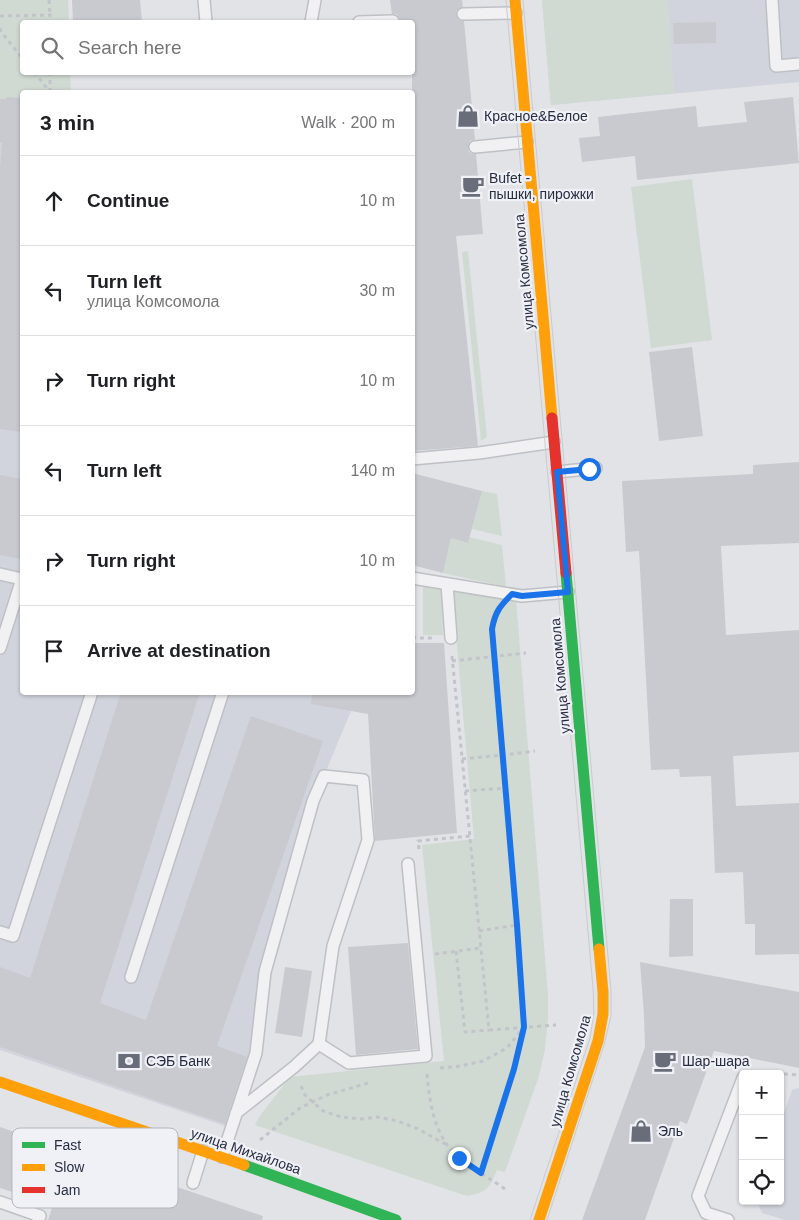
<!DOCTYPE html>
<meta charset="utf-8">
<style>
body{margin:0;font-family:Helvetica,sans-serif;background:#f2f2f2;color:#202124}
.controls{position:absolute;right:15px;bottom:15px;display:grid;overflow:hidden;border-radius:5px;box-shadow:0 1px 4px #0004}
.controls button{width:45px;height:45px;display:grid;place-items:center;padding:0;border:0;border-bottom:1px solid #e0e0e0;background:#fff;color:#202124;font:25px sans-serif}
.stop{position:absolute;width:15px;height:15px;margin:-11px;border:4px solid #1a73e8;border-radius:50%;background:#fff}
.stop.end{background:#1a73e8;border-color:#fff;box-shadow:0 1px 5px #0008}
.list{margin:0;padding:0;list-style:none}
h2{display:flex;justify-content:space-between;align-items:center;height:65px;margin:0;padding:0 20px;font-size:21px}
h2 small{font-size:16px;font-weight:400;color:#757577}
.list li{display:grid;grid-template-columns:32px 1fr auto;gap:15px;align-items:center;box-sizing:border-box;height:90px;padding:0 20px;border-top:1px solid #e0e0e0}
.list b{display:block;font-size:19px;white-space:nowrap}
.list p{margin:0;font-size:16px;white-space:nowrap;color:#757577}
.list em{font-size:16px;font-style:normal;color:#757577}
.icon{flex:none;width:28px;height:28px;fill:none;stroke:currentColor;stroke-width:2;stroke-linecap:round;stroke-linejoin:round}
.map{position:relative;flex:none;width:799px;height:1220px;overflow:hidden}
.search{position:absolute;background:#fff;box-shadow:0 1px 4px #0004;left:20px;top:20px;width:395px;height:55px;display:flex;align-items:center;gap:12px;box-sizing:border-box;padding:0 18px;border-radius:5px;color:#757577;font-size:19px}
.panel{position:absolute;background:#fff;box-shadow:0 1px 4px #0004;left:20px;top:90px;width:395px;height:605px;border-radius:5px}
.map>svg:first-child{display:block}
.built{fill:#d1d4dc}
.green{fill:#d0dad2}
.building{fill:#c8cacf}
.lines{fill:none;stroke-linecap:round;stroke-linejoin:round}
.lane-casing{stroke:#bec0c4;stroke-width:14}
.path{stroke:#c3c4ca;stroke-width:3;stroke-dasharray:4 4;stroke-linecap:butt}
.lane{stroke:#f1f1f3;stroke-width:11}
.fast{stroke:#30b455;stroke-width:11}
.slow{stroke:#ff9f0a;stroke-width:11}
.jam{stroke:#e5322d;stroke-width:11}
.tram{stroke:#cacbcf;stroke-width:1}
.route{stroke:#1a73e8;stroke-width:6}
.labels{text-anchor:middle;stroke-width:4.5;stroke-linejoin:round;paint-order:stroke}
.poi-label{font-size:14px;fill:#282d40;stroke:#eff1f6;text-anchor:start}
.street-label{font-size:14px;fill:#282d40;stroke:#eff1f6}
.key{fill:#eff1f6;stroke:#b3b6bf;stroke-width:1}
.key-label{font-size:14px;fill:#282d40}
</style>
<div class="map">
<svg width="799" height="1220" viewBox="0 0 799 1220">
<rect width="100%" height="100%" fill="#e1e3e7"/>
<g class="built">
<polygon points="0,0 22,22 22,692 354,693 351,711 324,776 265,972 251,1057 228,1127 0,1050"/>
<polygon points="542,0 799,0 799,82 551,105"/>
<polygon points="799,1088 799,1220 785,1220 762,1213 757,1201 780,1201 780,1124 792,1090"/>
</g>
<g class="green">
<polygon points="0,0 68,0 69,22 22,22 22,72 70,73 71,92 22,92 22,100 0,99"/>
<polygon points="542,0 668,0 674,93 551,105"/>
<polygon points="692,179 712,340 651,348 631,187"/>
<polygon points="468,251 487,437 481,441 462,252"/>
<polygon points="482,491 497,494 502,536 472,529"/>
<polygon points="469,537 502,545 506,587 443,573 451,538 468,543"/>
<polygon points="423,585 442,588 443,635 423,635"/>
<path d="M452,589L516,599L548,995V1018L545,1049L539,1076L505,1172L497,1170C489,1189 487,1192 467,1196L255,1125L259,1117L290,1077L444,1061L422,845L474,839Z"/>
</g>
<g class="building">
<polygon points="72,0 140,0 142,22 73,22"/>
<polygon points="390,0 462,0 463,7 457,10 456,15 459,20 464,21 475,140 470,141 468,147 469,152 472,154 476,154 483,234 456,236 478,446 412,451 412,22 400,22 399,17 396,14 392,14"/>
<polygon points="716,22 716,43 674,44 673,23"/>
<polygon points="7,97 22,98 22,432 0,429 0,169 2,143 0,142 0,99 6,99"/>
<polygon points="793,97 799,163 637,180 635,156 582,162 579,138 600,136 598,117 696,106 698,127 747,122 744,102"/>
<polygon points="692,347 703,436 659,441 649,352"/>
<polygon points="799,462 799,543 721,546 726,635 799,630 799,752 733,756 736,806 799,803 799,954 755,955 755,924 745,924 743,872 715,873 711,776 680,777 679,769 651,770 639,551 626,552 622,481 753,474 753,465"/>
<polygon points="412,473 482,491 468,543 451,538 443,573 412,565"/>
<polygon points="0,475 22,479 22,559 0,555"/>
<polygon points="412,643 444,643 457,833 375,841 368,714 311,704 312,692 412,692"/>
<polygon points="121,692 200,692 100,1003 146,1020 251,716 323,741 217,1046 247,1057 225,1124 0,1047 0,967 30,978"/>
<polygon points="670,899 693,899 693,956 669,957"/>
<polygon points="408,943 418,1049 356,1055 348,947"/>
<polygon points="640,962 799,992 799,1068 714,1051 687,1124 680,1121 645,1220 582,1220 645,1047 644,1015"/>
<polygon points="285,967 312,971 302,1037 275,1033"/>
<polygon points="0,1127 263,1216 262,1220 48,1220 53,1205 0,1188"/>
</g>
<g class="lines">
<defs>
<g id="lane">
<polyline points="204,0 206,22"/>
<polyline points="772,0 776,66 799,64"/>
<polyline points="463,14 516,13"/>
<polyline points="311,22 315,0"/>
<polyline points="359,22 393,21"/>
<polyline points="475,147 527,142"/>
<polyline points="412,459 479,453 554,442"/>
<polyline points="557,472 596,468"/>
<polyline points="0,574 22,579"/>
<polyline points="412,578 522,596 568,592"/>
<polyline points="447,584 451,638"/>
<polyline points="0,648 22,579"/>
<polyline points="0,932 13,936 92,692"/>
<polyline points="131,977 223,692"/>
<polyline points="319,1044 349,1063 426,1056 408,864"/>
<polyline points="222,1157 256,1053 265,972 313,801 324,776 363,780 368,840 333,946 319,1044 294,1067 236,1113"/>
<polyline points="193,1183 203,1151"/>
<polyline points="0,1202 40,1216 38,1220"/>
<polyline points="728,1220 706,1213 698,1196 743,1078"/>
</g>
</defs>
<use href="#lane" class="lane-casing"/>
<g class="path">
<polyline points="49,0 50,15"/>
<polyline points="0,16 50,15 50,22"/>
<polyline points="0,28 2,33 22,58"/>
<polyline points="34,72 50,92 53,92"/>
<polyline points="50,72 50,91"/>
<polyline points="412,637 418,638 432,638"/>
<polyline points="452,656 489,1030 556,1025"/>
<polyline points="452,661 526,653"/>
<polyline points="462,759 503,755 535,751"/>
<polyline points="465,791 506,788"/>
<polyline points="419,849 418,841 470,836"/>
<polyline points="479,931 517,925"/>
<polyline points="456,951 465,1032 489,1030"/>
<polyline points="435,954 481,948"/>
<polyline points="440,1068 460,1066 483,1061 507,1048 524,1027 517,925 492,629 494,618 498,611"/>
<polyline points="760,1072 799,1075"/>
<path d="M427,1074C430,1105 434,1135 458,1157C465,1163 474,1168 481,1173"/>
<polyline points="301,1086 305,1095 323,1111 341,1117 362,1119 377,1117 398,1121 418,1129 447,1145"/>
<polyline points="260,1140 300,1108 327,1095 368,1083"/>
<polyline points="505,1189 481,1173 514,1069 524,1028"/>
</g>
<use href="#lane" class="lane"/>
<g class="fast">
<polyline points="566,573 599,949"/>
<polyline points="244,1165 396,1220"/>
</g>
<g class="slow">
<polyline points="515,0 552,418"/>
<polyline points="0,1082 244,1165"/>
<polyline points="539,1220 598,1041 603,1014 603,992 599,949"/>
</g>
<polyline class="jam" points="552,418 566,573"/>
<g class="tram">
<polyline points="506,0 593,988 594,1013 590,1038 530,1220"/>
<polyline points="523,0 611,990 611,1016 604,1045 547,1220"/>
</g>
</g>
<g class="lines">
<path class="route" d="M459,1158L481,1173L514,1069L524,1027L517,925L492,629C495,612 500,606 512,594L522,596L568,592L557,472L589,469"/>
</g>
<defs>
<symbol id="shop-bare" viewBox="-9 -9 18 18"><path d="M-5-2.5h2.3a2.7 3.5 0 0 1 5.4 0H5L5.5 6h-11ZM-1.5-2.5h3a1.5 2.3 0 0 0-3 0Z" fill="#696d7a" stroke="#eff1f6" stroke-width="2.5" paint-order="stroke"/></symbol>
<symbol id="cafe-bare" viewBox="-9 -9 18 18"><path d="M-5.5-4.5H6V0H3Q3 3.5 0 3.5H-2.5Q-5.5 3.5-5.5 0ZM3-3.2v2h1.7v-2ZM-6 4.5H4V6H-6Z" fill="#696d7a" stroke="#eff1f6" stroke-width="2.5" paint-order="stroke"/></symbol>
<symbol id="bank-bare" viewBox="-9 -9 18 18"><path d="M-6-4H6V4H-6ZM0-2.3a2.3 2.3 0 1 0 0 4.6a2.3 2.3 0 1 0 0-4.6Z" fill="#696d7a" stroke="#eff1f6" stroke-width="2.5" paint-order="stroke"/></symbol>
</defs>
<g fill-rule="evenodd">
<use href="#shop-bare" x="452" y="100" width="32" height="32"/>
<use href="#cafe-bare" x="457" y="170" width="32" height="32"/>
<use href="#bank-bare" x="113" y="1045" width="32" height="32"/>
<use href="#cafe-bare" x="649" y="1045" width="32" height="32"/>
<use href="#shop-bare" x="625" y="1115" width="32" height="32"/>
</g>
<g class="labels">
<g class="poi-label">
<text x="484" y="121">Красное&amp;Белое</text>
<text x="489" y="183">Bufet -<tspan x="489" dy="16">пышки, пирожки</tspan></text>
<text x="146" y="1066">СЭБ Банк</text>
<text x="682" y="1066">Шар-шара</text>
<text x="658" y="1136">Эль</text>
</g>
<g class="street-label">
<text transform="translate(524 272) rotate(-95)" y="5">улица Комсомола</text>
<text transform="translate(560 676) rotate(-95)" y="5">улица Комсомола</text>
<text transform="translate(570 1071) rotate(-74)" y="5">улица Комсомола</text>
<text transform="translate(246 1151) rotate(19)" y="5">улица Михайлова</text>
</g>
</g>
<rect x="12" y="1128" width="166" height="80" rx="8" class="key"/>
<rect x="22" y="1142" width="23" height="6" fill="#30b455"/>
<rect x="22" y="1164" width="23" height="7" fill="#ff9f0a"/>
<rect x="22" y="1187" width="23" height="6" fill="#e5322d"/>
<g class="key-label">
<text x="54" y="1150">Fast</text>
<text x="54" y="1172">Slow</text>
<text x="54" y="1195">Jam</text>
</g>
</svg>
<div class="controls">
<button>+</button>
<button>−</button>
<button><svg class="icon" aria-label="locate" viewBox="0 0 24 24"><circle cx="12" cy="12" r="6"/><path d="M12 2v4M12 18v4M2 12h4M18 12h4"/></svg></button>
</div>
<div class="stop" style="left:589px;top:469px"></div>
<div class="stop end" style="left:459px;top:1158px"></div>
<div class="search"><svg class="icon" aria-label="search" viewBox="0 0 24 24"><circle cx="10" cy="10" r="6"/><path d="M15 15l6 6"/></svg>Search here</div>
<section class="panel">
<h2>3 min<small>Walk · 200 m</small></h2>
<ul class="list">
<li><svg class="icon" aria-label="ahead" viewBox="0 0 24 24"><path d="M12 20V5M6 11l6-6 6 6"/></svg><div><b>Continue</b></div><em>10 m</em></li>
<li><svg class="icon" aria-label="left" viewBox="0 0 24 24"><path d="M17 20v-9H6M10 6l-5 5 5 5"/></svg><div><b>Turn left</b><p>улица Комсомола</p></div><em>30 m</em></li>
<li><svg class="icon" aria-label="right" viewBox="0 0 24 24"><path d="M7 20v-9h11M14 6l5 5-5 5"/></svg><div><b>Turn right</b></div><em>10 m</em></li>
<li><svg class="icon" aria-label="left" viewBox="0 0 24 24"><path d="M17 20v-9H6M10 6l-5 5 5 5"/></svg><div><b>Turn left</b></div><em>140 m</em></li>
<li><svg class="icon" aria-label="right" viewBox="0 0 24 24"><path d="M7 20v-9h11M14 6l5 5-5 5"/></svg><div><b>Turn right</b></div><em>10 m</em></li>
<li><svg class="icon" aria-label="arrive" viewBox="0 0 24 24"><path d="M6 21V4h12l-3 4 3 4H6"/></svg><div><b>Arrive at destination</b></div></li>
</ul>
</section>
</div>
